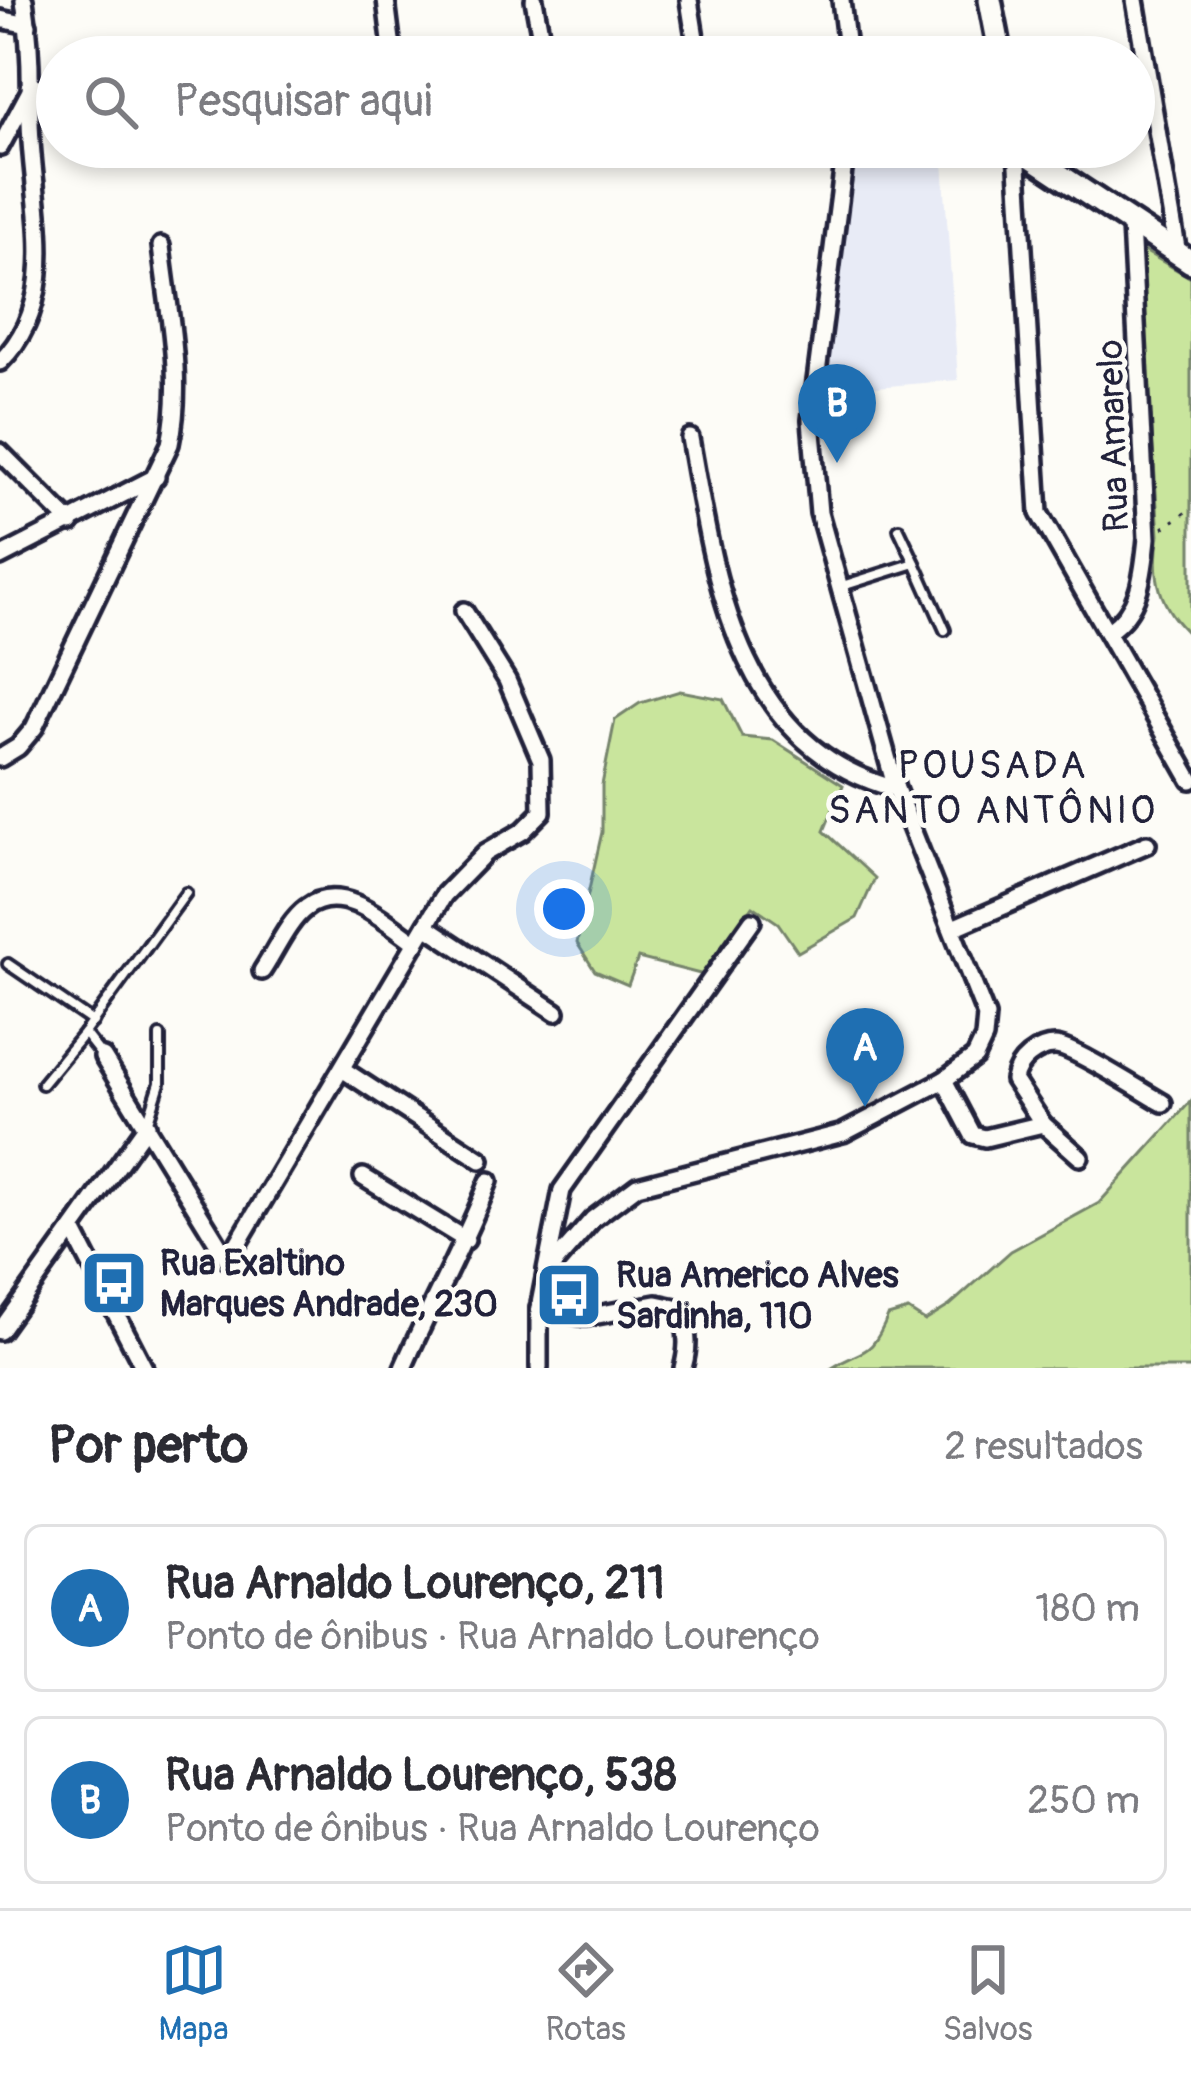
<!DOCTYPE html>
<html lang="pt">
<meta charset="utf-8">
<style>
body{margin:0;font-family:Pangolin,sans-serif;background:#f7f7f7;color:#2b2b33}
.you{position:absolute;left:564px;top:909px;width:42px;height:42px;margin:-30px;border:9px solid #fff;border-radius:50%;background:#1a73e8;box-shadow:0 0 0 18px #1a73e833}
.badge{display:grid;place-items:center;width:78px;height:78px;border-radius:50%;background:#1f6fb2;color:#fff;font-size:39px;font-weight:700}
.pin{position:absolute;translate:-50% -99px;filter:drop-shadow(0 3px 6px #0008)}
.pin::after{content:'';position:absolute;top:63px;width:42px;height:36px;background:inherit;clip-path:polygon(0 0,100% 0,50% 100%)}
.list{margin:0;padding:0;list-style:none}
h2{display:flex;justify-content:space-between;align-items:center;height:156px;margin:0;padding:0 48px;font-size:51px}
h2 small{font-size:39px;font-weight:400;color:#7c7c81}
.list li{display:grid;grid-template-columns:78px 1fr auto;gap:36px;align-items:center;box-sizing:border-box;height:168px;margin:0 24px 24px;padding:0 24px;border:3px solid #e1e1e2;border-radius:18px}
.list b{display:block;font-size:45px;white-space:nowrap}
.list p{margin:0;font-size:39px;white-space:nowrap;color:#7c7c81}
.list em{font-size:39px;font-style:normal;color:#7c7c81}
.icon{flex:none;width:66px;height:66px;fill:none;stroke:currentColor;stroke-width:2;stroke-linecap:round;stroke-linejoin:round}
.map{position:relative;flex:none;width:1191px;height:1368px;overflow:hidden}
.search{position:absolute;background:#fff;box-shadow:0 6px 18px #0003;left:36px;right:36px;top:36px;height:132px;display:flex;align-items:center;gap:30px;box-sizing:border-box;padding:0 42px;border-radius:66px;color:#7c7c81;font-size:45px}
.sheet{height:540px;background:#fff}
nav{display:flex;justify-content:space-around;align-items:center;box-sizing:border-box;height:168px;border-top:3px solid #e1e1e2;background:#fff;font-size:33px;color:#7c7c81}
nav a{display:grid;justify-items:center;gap:6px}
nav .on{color:#1f6fb2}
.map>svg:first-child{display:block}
.built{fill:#e8ebf6}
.green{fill:#c9e59d;stroke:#76846c;stroke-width:3}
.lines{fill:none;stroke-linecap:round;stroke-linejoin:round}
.lane-casing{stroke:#22223b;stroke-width:16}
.street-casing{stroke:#22223b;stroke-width:24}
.secondary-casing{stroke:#22223b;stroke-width:30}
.path{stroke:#22223b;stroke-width:3;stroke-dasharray:3 9;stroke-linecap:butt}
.lane{stroke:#fdfcf7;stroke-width:8}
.street{stroke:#fdfcf7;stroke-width:15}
.secondary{stroke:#fdfcf7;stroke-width:21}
.labels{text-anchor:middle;stroke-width:10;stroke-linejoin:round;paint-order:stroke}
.street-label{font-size:36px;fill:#22223b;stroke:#fdfcf7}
.poi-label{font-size:36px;font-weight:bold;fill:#22223b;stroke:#fdfcf7;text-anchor:start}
.neighbourhood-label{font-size:39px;letter-spacing:3px;fill:#22223b;stroke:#fdfcf7}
</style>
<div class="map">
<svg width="1191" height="1368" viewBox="0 0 1191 1368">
<rect width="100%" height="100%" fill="#fdfcf7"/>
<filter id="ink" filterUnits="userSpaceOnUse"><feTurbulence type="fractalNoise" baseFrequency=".00833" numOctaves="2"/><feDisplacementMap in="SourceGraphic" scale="24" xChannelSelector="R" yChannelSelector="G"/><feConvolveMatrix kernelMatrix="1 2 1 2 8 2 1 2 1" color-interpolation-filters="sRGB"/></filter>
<g filter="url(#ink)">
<polygon class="built" points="857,147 942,147 958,380 818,392"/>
<g class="green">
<path d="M1139,248L1191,278V636C1160,608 1151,577 1159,535Z"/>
<polygon points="680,691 723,699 742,737 773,740 843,785 824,831 875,878 857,918 798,952 778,923 753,906 704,975 638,958 628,985 595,971 577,943 602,832 602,785 615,720 640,703"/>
<path d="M1191,1101V1368H832C865,1347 870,1359 888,1316L908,1310L925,1321L949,1306L1011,1251L1099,1203Z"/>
</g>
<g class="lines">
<defs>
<g id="lane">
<polyline points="899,529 915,563"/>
<polyline points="839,587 915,563 945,630"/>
<polyline points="8,964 93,1022"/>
<polyline points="102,1056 84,1033 186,893"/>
<polyline points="42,1084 84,1033"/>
<polyline points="147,1124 160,1083 160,1036"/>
</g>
<g id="street">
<polyline points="386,0 393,57"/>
<polyline points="534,0 542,44 537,57"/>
<polyline points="689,0 698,57"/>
<polyline points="841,0 848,57"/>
<polyline points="1135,0 1178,254"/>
<polyline points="0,19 28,25"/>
<polyline points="33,87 57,86"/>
<polyline points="0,147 31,89"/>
<polyline points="1017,150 1039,513 1191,780"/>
<path d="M0,362C68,295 28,194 30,111C31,74 30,38 24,0"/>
<path d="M690,438C715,579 736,746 896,789"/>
<polyline points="0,452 71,523"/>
<polyline points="0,557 156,477"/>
<path d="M1109,631C1141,609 1143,575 1147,538L1131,225"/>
<path d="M0,758L18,747L34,728L170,444C184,380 168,310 161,246"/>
<polyline points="426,926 556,1012"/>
<polyline points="953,928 1147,844"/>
<path d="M262,971C275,952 288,921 306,908C342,880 387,923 416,943"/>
<polyline points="103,1057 228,1260 444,895 485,853 523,831 542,812 541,760 507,680 464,611"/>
<polyline points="342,1069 481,1160"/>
<polyline points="944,1080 973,1135 985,1138 1043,1124"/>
<path d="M1080,1157L1043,1124L1014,1080C1017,1062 1036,1046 1055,1046C1072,1046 1143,1092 1163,1103"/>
<polyline points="363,1177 466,1240"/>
<polyline points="73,1230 144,1368"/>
<polyline points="546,1270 562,1190 752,921"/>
<path d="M539,1309L586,1317L657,1304L676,1308C689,1325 689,1347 683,1368"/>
<polyline points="0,1331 147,1125"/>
<path d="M403,1368C430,1305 464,1245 489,1181"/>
<polyline points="539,1368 539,1309 546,1273 593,1219 637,1186 843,1133 944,1080 975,1057 984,1038 986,1016 896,789 819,513 811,420 846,147"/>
</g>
<g id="secondary">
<polyline points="990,0 1001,57"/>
<polyline points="1017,147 1191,262"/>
</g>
</defs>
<use href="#lane" class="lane-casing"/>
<use href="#street" class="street-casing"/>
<use href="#secondary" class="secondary-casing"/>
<polyline class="path" points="1163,528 1191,509"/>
<use href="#lane" class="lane"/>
<use href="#street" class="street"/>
<use href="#secondary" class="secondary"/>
</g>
</g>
<defs>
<symbol id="bus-square" viewBox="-11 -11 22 22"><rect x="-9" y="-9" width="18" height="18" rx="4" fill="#1f6fb2" stroke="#fdfcf7"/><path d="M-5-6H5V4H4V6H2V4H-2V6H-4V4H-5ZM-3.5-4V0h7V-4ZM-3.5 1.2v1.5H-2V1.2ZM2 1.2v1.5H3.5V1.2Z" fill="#fff"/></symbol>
</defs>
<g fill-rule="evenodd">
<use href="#bus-square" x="76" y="1245" width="76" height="76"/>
<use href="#bus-square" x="531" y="1257" width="76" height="76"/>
</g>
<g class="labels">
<g class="street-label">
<text transform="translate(1112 436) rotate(-92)" y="13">Rua Amarelo</text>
</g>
<g class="poi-label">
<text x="160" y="1275">Rua Exaltino<tspan x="160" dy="41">Marques Andrade, 230</tspan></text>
<text x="616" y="1287">Rua Americo Alves<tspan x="616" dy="41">Sardinha, 110</tspan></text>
</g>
<g class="neighbourhood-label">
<text x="993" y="778">POUSADA<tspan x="993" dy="45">SANTO ANTÔNIO</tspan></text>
</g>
</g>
</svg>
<div class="you"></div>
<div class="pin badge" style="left:865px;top:1107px">A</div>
<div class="pin badge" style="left:837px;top:463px">B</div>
<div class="search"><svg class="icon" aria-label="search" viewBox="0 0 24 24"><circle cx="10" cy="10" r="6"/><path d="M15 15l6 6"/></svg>Pesquisar aqui</div>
</div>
<section class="sheet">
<h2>Por perto<small>2 resultados</small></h2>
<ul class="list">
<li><span class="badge">A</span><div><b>Rua Arnaldo Lourenço, 211</b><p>Ponto de ônibus · Rua Arnaldo Lourenço</p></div><em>180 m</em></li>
<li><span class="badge">B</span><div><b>Rua Arnaldo Lourenço, 538</b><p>Ponto de ônibus · Rua Arnaldo Lourenço</p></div><em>250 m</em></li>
</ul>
</section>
<nav>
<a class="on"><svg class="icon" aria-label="map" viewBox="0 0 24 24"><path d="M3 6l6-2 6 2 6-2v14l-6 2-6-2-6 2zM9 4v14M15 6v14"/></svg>Mapa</a>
<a><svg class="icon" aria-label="directions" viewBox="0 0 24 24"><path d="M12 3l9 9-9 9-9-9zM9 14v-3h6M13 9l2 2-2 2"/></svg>Rotas</a>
<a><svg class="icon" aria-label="saved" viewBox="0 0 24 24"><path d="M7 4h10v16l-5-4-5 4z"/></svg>Salvos</a>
</nav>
